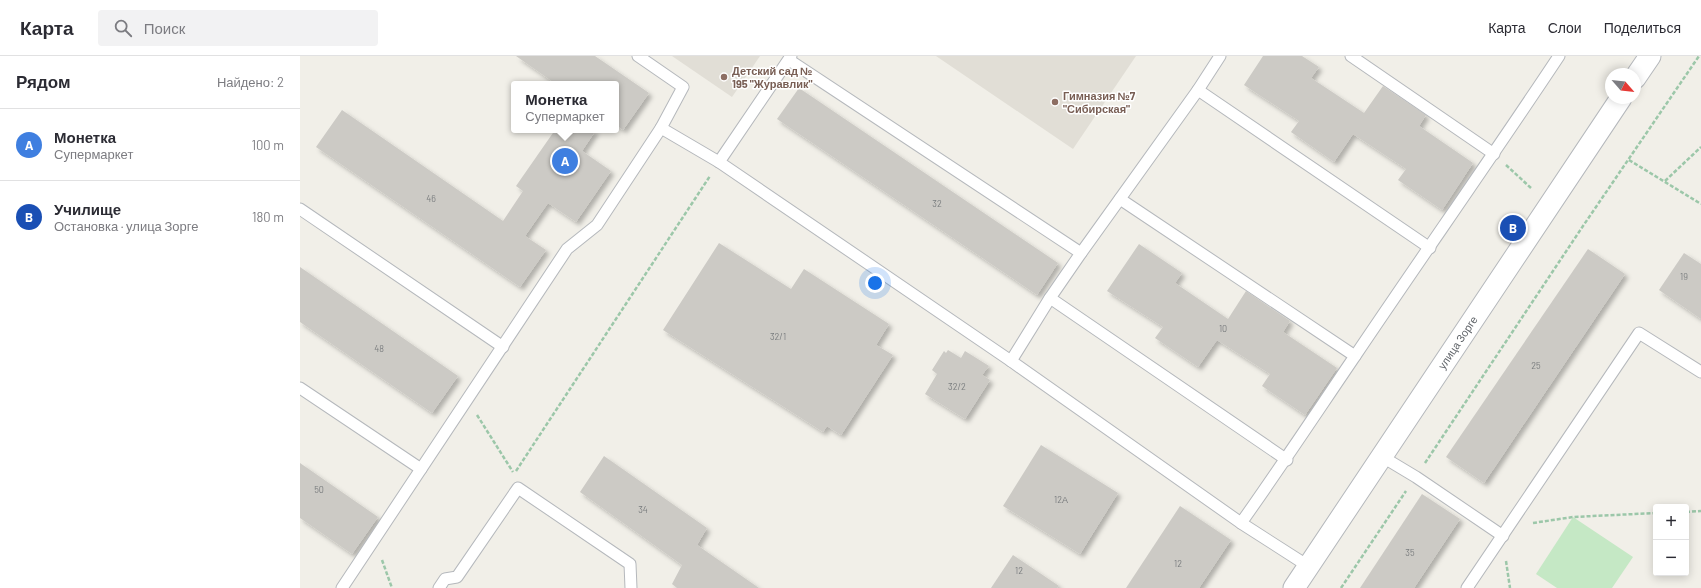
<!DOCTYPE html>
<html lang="ru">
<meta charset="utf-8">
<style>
body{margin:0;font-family:Barlow,sans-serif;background:#f2f2f3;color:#2b2b33}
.controls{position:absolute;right:12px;bottom:12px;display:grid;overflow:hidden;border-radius:4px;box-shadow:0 2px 10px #0003}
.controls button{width:36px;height:36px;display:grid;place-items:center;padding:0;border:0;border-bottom:1px solid #e1e1e2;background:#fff;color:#2b2b33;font:20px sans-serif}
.compass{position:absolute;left:1305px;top:12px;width:36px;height:36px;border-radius:50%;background:#fff;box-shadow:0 2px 10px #0003;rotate:118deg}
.you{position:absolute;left:575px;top:227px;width:14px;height:14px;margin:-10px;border:3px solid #fff;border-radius:50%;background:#1a73e8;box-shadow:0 0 0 6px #1a73e833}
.badge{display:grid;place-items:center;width:26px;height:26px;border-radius:50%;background:#ea4335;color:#fff;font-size:13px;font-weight:700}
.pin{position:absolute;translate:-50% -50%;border:2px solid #fff;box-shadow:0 1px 4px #0006}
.popup{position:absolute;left:211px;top:25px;width:108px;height:52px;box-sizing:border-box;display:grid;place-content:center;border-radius:4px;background:#fff;filter:drop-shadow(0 1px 3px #0005);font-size:13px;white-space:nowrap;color:#7c7c81}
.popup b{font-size:15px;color:#2b2b33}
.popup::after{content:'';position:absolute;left:50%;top:100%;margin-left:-8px;border:8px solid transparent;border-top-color:#fff}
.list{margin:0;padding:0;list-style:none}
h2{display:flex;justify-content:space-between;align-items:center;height:52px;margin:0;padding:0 16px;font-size:17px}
h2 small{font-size:13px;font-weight:400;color:#7c7c81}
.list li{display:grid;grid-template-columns:26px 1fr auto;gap:12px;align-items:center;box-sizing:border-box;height:72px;padding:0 16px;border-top:1px solid #e1e1e2}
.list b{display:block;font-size:15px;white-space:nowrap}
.list p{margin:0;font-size:13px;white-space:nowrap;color:#7c7c81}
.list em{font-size:13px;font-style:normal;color:#7c7c81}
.icon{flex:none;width:22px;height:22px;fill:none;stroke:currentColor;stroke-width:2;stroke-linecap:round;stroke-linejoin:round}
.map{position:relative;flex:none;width:1401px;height:532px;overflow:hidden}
header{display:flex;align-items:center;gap:24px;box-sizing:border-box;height:56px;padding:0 20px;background:#fff;border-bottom:1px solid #e1e1e2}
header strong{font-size:19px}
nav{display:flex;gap:22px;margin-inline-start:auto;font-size:14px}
.search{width:280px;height:36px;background:#f2f2f3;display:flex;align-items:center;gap:10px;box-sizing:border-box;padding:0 14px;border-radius:4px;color:#7c7c81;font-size:15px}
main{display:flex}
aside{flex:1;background:#fff}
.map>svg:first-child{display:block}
.education{fill:#e1ded6}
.green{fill:#c5e8c5}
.building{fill:#cccac5;filter:url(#shadow)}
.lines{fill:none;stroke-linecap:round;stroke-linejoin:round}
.lane-casing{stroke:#b5b8bc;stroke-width:13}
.street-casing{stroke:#b5b8bc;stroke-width:23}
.path{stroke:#9cc7a9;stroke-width:2.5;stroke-dasharray:4 2;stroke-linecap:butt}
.lane{stroke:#fff;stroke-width:11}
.street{stroke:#fff;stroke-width:21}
.education-dot{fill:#8d6e63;stroke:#fff;stroke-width:1.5}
.labels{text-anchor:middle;stroke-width:3;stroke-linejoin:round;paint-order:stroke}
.number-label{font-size:9px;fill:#7a7d7f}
.education-label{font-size:11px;font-weight:bold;fill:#785e54;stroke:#fff;text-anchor:start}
.street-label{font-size:11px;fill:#5f6368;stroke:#fff}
</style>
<header>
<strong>Карта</strong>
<div class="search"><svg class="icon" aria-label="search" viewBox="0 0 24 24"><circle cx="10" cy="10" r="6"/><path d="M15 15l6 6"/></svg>Поиск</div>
<nav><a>Карта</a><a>Слои</a><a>Поделиться</a></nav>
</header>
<main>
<aside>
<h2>Рядом<small>Найдено: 2</small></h2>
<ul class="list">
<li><span class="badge" style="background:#3f7fe0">A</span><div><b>Монетка</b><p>Супермаркет</p></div><em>100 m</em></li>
<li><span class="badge" style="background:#1a4fb4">B</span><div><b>Училище</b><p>Остановка · улица Зорге</p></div><em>180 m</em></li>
</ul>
</aside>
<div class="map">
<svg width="1401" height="532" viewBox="0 0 1401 532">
<defs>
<filter id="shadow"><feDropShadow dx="3.5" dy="3.5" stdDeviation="2" flood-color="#0004"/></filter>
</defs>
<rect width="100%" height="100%" fill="#f1efe8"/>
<g class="education">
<polygon points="372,0 460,0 432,41"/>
<polygon points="636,0 836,0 773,93"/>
</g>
<polygon class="green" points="1273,461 1333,501 1312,532 1257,532 1236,518"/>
<g class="building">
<polygon points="216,0 295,0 349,37 323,74 316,69 316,28 256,28"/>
<polygon points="963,0 1002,0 1019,11 1011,22 1064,57 1083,30 1126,59 1119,70 1173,107 1142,154 1098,124 1106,113 1053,78 1034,106 991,76 999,65 944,29"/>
<polygon points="499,32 758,207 737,239 477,63"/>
<polygon points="42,54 203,165 223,135 216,130 255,74 259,77 261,74 296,74 282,95 311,115 276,166 248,147 225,180 246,194 220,231 16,91"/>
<polygon points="419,187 491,233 504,213 589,268 576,289 593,299 541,379 527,370 523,376 363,274"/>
<polygon points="839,188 882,217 875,227 928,263 946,235 990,265 983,276 1037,312 1005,359 962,330 970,318 917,284 898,311 855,282 863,271 807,235"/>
<polygon points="1288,193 1325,218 1184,427 1146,401"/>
<polygon points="1384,197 1401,208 1401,263 1359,234"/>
<polygon points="0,211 158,320 132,357 0,266"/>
<polygon points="648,294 661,302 665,295 689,310 682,319 690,324 665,363 625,338 637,318 632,314 644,295 646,297"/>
<polygon points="741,389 818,437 780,498 703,450"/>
<polygon points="304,400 407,472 397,489 459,532 377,532 372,528 382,509 280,436"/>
<polygon points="0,407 78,461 52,498 0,462"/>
<polygon points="1122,438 1160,463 1114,532 1060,532"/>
<polygon points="880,450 931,484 899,532 826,532"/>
<polygon points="713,499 759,530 757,532 691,532"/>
</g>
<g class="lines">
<defs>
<g id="lane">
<polyline points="338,0 383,31 361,72 419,106 711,305 941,467 1008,510"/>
<polyline points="1051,0 1194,98"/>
<polyline points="489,4 781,197"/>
<polyline points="898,34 1130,192"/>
<polyline points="419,106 491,0"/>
<polyline points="820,143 1055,300"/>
<polyline points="0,153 203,291"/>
<polyline points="750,242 987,404"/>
<polyline points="711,305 750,242 781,197 898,34 920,0"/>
<polyline points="0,332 121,413"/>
<polyline points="1081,400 1116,421 1203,480"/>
<path d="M941,467C980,412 1017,356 1055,300C1123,199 1192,101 1259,0"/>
<polyline points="42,532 267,193 297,169 361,72"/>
<polyline points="139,532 145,523 157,521 218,432 330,508 331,532"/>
<polyline points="1167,532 1339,277 1401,316"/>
</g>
<g id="street">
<polyline points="1335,22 1350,0"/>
<path id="s1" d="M994,532L1321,42"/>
</g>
</defs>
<use href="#lane" class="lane-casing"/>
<use href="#street" class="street-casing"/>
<g class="path">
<polyline points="1329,104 1401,148"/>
<polyline points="1206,109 1231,132"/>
<polyline points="1365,125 1401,91"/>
<polyline points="177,359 213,416"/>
<polyline points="1125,407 1283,170 1399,0"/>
<polyline points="216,415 410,120"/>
<polyline points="1386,456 1401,455"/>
<polyline points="1233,467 1273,461 1356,457"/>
<polyline points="82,504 92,532"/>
<polyline points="1206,505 1210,532"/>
<polyline points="1041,532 1106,435"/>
</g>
<use href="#lane" class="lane"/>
<use href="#street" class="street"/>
</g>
<g class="education-dot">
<circle cx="424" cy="21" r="4"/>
<circle cx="755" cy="46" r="4"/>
</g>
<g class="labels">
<g class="number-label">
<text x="131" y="146">46</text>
<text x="637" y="151">32</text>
<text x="1384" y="224">19</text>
<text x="923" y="276">10</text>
<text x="478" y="284">32/1</text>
<text x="79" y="296">48</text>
<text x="1236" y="313">25</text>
<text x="657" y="334">32/2</text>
<text x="19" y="437">50</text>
<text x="761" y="447">12А</text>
<text x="343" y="457">34</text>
<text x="1110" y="500">35</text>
<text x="878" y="511">12</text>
<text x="719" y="518">12</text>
</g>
<g class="education-label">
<text x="432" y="19">Детский сад №<tspan x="432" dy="13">195 "Журавлик"</tspan></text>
<text x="763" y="44">Гимназия №7<tspan x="763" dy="13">"Сибирская"</tspan></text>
</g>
<g class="street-label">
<text dy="4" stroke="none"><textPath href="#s1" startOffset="295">улица Зорге</textPath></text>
</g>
</g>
</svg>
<div class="controls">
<button>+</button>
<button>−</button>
</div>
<svg class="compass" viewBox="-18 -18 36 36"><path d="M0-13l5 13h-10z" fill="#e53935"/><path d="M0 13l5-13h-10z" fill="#7c7c81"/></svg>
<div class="you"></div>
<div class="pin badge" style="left:265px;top:105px;background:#3f7fe0">A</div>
<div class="popup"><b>Монетка</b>Супермаркет</div>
<div class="pin badge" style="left:1213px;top:172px;background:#1a4fb4">B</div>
</div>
</main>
